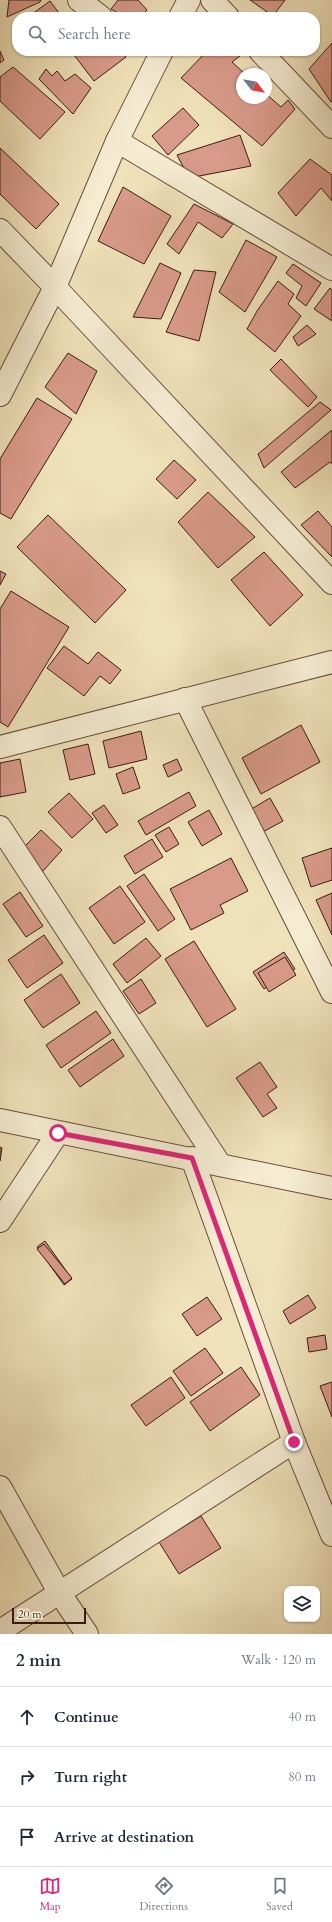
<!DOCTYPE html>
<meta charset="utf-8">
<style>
body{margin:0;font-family:Cardo,serif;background:#f2f2f3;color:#1f2937}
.controls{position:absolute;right:12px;bottom:12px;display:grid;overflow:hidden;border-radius:8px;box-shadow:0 1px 3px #0004}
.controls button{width:36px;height:36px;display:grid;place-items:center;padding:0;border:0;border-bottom:1px solid #e0e1e3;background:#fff;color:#1f2937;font:20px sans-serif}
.compass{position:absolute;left:236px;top:68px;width:36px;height:36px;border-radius:50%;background:#fff;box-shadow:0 1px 3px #0004;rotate:121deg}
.scale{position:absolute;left:12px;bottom:10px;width:74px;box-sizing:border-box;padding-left:4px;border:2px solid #391d12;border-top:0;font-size:11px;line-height:14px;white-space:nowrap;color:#391d12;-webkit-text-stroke:3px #f5ecd2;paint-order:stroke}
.stop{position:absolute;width:12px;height:12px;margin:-9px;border:3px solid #db2777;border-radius:50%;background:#fff}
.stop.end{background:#db2777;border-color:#fff;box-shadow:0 1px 4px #0008}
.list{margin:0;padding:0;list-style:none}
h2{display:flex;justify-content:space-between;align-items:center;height:52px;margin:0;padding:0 16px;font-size:17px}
h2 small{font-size:13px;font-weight:400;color:#747a83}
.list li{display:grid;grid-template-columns:26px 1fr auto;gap:12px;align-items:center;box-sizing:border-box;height:60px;padding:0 16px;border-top:1px solid #e0e1e3}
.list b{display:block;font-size:15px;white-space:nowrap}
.list em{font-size:13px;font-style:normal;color:#747a83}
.icon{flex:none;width:22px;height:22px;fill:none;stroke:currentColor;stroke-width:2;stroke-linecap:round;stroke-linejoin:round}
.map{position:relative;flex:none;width:332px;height:1634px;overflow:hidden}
.search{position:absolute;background:#fff;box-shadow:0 1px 3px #0004;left:12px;right:12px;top:12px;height:44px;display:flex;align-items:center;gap:10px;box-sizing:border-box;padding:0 14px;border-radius:16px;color:#747a83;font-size:15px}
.sheet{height:232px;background:#fff}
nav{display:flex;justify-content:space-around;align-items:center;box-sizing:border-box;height:56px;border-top:1px solid #e0e1e3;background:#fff;font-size:11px;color:#747a83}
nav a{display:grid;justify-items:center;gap:2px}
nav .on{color:#db2777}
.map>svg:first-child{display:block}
.building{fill:#d89a8a;stroke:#391d12}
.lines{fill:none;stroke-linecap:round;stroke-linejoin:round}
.minor-casing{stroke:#664e3c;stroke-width:24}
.minor{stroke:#f5ecd2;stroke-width:22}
.route{stroke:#db2777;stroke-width:5}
</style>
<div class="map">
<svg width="332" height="1634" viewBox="0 0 332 1634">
<rect width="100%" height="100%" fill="#efe1b9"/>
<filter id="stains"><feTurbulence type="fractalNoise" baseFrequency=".005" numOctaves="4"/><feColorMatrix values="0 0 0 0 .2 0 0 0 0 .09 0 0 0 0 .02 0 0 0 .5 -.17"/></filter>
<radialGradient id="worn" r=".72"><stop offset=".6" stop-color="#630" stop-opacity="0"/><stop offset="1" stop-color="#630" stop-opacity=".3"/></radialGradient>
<g class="building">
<polygon points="9,0 41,0 40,2 7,17"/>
<polygon points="118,0 138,0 147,10 141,17 124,17 111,9"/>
<polygon points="250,0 285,0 273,16"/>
<polygon points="50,1 62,17 28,17"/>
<polygon points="332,43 332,101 331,102 309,69"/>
<polygon points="0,51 4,60 0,63"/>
<polygon points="71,51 120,51 126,57 94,81"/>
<polygon points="207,51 236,51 240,56 232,62 245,74 242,74 242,98 266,98 266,94 281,107 288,100 295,109 262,146 181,78"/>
<polygon points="13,67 65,112 40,139 0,101 0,77"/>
<polygon points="46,69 52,76 57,71 65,81 75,74 91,88 73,114 39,79"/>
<polygon points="183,108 199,125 168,155 152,136"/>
<polygon points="240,135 251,166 189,178 177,155"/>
<polygon points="0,148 59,204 36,229 0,194"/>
<polygon points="310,159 332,175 332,201 321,188 296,216 278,193"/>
<polygon points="123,187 171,216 144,264 98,241"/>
<polygon points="194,204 233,224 222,238 198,222 179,254 167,244"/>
<polygon points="246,240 277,257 245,312 219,292"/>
<polygon points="160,263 181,273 161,319 133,317"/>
<polygon points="293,264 321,283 306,306 296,298 302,286 286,273"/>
<polygon points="194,270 216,272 199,341 166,332"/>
<polygon points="278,281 294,294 288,304 301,316 275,352 247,329 257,311"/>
<polygon points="330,288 332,290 332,321 314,309"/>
<polygon points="307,325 316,334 298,346 293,337"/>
<polygon points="68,353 97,371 76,414 45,387"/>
<polygon points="281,359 317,397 308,407 270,370"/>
<polygon points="37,398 72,419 11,519 0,513 0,459"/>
<polygon points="320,402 331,410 264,468 258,454"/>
<polygon points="332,430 332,464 330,462 295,488 281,472"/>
<polygon points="174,460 196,480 177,499 156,479"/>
<polygon points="208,492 255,537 218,568 178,522"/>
<polygon points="318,511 332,527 332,557 301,525"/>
<polygon points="48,515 126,590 95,623 17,547"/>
<polygon points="264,552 303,595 270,626 231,580"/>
<polygon points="0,571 6,574 0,585"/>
<polygon points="11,591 69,627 8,727 0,722 0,609"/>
<polygon points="64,646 88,664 98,652 121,670 110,684 100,676 84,696 47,668"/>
<polygon points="301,725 320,762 261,794 242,758"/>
<polygon points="141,731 147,759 109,768 103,741"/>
<polygon points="88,744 95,774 70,780 63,750"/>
<polygon points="20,759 26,792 0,797 0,763"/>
<polygon points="177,759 182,770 168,777 163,765"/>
<polygon points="133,767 140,788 123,794 116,774"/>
<polygon points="189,792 196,806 146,835 138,821"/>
<polygon points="69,793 93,819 72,838 48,812"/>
<polygon points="270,798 283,821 261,833 248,811"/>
<polygon points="104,805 118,825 106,833 92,813"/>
<polygon points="209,810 222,834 202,846 188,822"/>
<polygon points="169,827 179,844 166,852 155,835"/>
<polygon points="41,830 62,850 43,871 21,850"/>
<polygon points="152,839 163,857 135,874 124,856"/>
<polygon points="332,848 332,880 311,887 302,858"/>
<polygon points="231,858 248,891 220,905 224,913 191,930 170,889"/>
<polygon points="144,874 175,919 158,931 127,886"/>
<polygon points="120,886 145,922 114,944 89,908"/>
<polygon points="20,892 43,926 26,937 3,904"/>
<polygon points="332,893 332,935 316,900"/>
<polygon points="44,935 63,963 27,988 8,960"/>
<polygon points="146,938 161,956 127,983 113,964"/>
<polygon points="194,941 236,1009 207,1027 165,959"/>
<polygon points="284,952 295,969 264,989 253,972"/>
<polygon points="285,957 296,975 269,992 258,973"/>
<polygon points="61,974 80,1003 43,1028 24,1000"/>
<polygon points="141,979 156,1003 139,1014 123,991"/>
<polygon points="96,1011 111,1033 61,1068 46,1045"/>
<polygon points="113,1039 124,1056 80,1087 68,1070"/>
<polygon points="260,1062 277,1087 267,1094 277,1108 263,1117 236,1078"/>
<polygon points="0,1147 2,1148 0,1161"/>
<polygon points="45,1241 72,1279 64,1285 37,1247"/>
<polygon points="44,1244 72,1278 65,1284 37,1249"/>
<polygon points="308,1295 316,1308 290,1324 283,1311"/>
<polygon points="207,1297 222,1319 197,1336 182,1314"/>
<polygon points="325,1335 327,1349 309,1352 307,1338"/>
<polygon points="205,1348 223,1373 191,1396 173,1371"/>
<polygon points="241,1367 260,1395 210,1431 190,1402"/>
<polygon points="171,1377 185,1398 146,1426 131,1405"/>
<polygon points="332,1382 332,1417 320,1386"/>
<polygon points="201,1516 221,1548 179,1574 159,1542"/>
</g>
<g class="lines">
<defs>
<g id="minor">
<polyline points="79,0 101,17"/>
<polyline points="212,0 228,17"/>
<polyline points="180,17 189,0"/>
<polyline points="260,51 332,127"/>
<polyline points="117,141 332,269"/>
<polyline points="0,230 55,287 332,583"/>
<polyline points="0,395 55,287 117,141 162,51"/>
<polyline points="185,699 332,992"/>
<polyline points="0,747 332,662"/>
<polyline points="0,827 219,1163"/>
<polyline points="0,1120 332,1188"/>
<polyline points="192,1158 294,1442 332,1535"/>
<polyline points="0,1221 58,1133"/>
<polyline points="0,1487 59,1592 87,1634"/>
<polyline points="0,1631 294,1442"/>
</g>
</defs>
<use href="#minor" class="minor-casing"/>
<use href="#minor" class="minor"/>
</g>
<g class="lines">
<polyline class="route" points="58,1133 192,1158 294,1442"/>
</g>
<rect width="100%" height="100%" filter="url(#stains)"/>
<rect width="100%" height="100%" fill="url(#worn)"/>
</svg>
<div class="controls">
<button><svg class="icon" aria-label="layers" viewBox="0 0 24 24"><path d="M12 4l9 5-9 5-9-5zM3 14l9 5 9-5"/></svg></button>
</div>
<svg class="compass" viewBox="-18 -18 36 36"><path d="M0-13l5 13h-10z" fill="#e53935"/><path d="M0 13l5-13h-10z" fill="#747a83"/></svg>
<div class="scale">20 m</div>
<div class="stop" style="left:58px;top:1133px"></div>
<div class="stop end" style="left:294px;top:1442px"></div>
<div class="search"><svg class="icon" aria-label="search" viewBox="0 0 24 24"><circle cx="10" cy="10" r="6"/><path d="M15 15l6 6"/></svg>Search here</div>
</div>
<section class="sheet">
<h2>2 min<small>Walk · 120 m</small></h2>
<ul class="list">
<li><svg class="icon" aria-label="ahead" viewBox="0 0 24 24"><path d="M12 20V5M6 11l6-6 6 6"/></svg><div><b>Continue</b></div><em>40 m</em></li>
<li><svg class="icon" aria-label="right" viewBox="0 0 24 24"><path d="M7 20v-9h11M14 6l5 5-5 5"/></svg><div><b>Turn right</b></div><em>80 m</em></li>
<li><svg class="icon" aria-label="arrive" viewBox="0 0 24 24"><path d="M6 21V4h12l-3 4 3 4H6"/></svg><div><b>Arrive at destination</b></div></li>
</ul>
</section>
<nav>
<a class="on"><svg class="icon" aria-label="map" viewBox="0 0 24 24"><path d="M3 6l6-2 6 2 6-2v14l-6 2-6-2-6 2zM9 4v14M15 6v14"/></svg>Map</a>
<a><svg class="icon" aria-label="directions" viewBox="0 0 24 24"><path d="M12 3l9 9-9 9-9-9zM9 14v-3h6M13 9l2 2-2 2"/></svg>Directions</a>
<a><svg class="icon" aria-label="saved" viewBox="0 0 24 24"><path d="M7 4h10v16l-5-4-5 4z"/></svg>Saved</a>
</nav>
